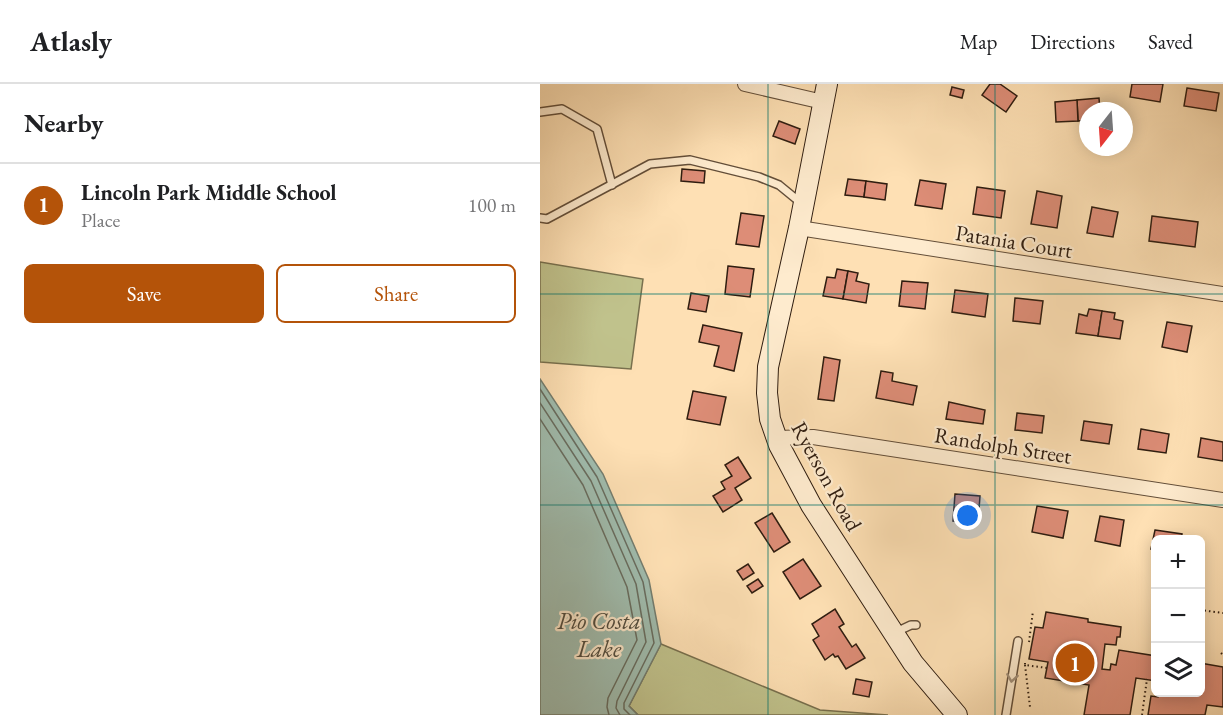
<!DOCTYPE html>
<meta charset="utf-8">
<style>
body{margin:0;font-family:"EB Garamond",serif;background:#f2f2f2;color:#202124}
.controls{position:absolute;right:18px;bottom:18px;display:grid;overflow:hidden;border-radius:9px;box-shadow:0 3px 15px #0003}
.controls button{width:54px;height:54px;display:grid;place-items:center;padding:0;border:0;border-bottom:2px solid #e0e0e0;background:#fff;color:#202124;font:30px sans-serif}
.compass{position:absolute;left:539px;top:18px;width:54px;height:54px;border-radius:50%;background:#fff;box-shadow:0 3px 15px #0003;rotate:197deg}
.you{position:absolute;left:428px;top:432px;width:21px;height:21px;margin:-15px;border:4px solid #fff;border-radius:50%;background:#1a73e8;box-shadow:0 0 0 9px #1a73e833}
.badge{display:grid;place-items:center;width:39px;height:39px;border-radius:50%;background:#b45309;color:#fff;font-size:20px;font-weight:700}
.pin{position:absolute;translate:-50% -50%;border:3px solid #fff;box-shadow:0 2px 6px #0006}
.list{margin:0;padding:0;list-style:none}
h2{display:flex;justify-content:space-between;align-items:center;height:78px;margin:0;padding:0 24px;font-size:26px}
h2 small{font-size:20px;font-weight:400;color:#757577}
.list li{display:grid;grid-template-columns:39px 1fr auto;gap:18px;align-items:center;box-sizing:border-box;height:84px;padding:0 24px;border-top:2px solid #e0e0e0}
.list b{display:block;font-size:22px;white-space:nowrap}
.list p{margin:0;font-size:20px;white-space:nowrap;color:#757577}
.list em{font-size:20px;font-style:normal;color:#757577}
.actions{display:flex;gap:12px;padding:18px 24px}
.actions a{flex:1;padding:14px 0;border:2px solid #b45309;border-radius:9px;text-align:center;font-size:21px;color:#b45309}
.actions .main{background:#b45309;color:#fff}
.icon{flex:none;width:33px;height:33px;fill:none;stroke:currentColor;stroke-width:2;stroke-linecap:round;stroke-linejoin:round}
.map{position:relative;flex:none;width:683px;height:631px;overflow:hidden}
header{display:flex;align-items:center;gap:36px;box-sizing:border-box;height:84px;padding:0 30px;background:#fff;border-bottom:2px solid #e0e0e0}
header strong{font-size:28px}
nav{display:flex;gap:33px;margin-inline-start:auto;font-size:21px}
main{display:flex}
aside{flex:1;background:#fff}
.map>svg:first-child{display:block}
.green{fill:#c0c28c;stroke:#78704e;stroke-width:1.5}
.water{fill:#a0bdaf;stroke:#737d6f;stroke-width:1.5}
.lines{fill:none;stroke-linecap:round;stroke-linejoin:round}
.shore{stroke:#686d60;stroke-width:1.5}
.building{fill:#dd8d77;stroke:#2f1d10;stroke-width:1.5}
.lane-casing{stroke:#634e39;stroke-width:10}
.street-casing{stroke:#634e39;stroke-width:16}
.secondary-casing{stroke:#2f1d10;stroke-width:22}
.path{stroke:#2f1d10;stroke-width:2;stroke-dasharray:1.5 3;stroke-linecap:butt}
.lane{stroke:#feebce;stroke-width:7}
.street{stroke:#feebce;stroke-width:14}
.secondary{stroke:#feebce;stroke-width:20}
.oneway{stroke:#a18e78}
.grid{fill:none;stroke:#0f766e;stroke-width:1.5;stroke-opacity:0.55}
.labels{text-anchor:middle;stroke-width:4.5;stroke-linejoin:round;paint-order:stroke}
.street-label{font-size:22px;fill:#2f1d10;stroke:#feebce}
.water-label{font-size:24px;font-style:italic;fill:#514d40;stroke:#feebce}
</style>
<header>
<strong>Atlasly</strong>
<nav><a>Map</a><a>Directions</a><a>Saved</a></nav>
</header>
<main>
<aside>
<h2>Nearby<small></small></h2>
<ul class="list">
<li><span class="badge">1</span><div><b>Lincoln Park Middle School</b><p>Place</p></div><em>100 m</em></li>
</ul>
<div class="actions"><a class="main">Save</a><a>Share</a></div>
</aside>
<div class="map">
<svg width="683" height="631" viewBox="0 0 683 631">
<rect width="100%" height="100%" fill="#fee0b4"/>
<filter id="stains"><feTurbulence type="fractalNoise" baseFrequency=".00333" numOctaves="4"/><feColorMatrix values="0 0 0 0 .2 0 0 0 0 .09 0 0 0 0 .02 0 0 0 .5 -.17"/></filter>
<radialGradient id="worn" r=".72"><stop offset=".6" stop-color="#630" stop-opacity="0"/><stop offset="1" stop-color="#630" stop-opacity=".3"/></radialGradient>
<g class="green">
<polygon points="0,178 103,195 91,285 0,278"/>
<polygon points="121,560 280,626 348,631 98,631 89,622"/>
</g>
<polygon class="water" points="0,295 63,390 109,496 121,560 89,622 98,631 0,631"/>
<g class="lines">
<g class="shore">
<polyline points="0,305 57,393 103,498 114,559 84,619 84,625 90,631"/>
<polyline points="0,319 51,397 96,500 106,558 77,617 76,624 80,631"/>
<polyline points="0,335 43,401 87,503 97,556 68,614 67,623 69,631"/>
</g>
</g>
<g class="building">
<polygon points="450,0 460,0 477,12 466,28 442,11"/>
<polygon points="592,0 623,0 620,18 590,13"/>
<polygon points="412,3 424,6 422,14 410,11"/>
<polygon points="647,4 679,9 676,27 644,22"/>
<polygon points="559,14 560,27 548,27 548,36 538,37 537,16"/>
<polygon points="537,16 538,37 516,38 515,18"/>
<polygon points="239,37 260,45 255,60 233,52"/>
<polygon points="142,85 165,87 164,99 141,97"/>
<polygon points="308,95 326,97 324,113 305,111"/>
<polygon points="380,96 406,100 402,125 375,121"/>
<polygon points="326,97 347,100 345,116 324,113"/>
<polygon points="437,103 465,107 461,134 433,130"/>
<polygon points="497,107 522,112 517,144 491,140"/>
<polygon points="552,123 578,128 573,153 547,149"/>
<polygon points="201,129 224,132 219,163 196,160"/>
<polygon points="612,132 658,138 655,163 609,157"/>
<polygon points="188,182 214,185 210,213 185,210"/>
<polygon points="297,185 308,187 303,215 283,212 287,193 295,194"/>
<polygon points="308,187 318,189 316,197 329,200 326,219 303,215"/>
<polygon points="362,197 388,199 385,225 359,222"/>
<polygon points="415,206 448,210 445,233 412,228"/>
<polygon points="151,209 169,212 166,228 148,225"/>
<polygon points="475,214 503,217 500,240 473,237"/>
<polygon points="549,225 562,227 558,252 536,249 539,230 547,232"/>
<polygon points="562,227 575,229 574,235 583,237 580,255 558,252"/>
<polygon points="627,238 652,242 647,268 622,263"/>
<polygon points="163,241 202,249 194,287 174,282 179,262 159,258"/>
<polygon points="284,273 300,276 294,317 278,315"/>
<polygon points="341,287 353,289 352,297 377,302 373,321 336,314"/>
<polygon points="153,307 186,313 180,341 147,335"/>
<polygon points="409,318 445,326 443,340 406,335"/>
<polygon points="477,329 504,332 502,349 475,346"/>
<polygon points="544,337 572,341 569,360 541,356"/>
<polygon points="601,345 629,350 626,369 598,365"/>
<polygon points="661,354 683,358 683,377 658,373"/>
<polygon points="198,373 211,394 195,404 202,416 183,428 173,412 185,405 181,398 192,392 185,381"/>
<polygon points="415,410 440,412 438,439 413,437"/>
<polygon points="497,422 528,427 523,454 492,448"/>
<polygon points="232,429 250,458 234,468 215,439"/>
<polygon points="560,432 584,436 580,462 555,457"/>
<polygon points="615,446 642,450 641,456 616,456 616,465 611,465"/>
<polygon points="263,475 281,502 260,515 243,488"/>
<polygon points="208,480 214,489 203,496 197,487"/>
<polygon points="218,495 223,502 212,509 207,502"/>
<polygon points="295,525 304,540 299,543 312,563 316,560 325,574 306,585 298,572 295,573 293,570 285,576 273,556 279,552 272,540"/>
<polygon points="506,528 548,535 548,538 581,543 580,553 577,553 576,561 565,560 562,585 570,586 571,580 576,581 579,566 616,572 616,597 596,594 590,631 544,631 549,601 505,594 508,578 489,575 495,543 503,544"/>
<polygon points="660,579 683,583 683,623 667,621 665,631 608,631 611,612 618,613 618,608 660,608"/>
<polygon points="316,595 332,598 329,613 313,610"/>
</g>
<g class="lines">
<defs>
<g id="lane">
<polyline points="0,28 22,25 57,45 72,101"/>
<polyline points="0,134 7,135 110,80 150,76 219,93 239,101 261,119"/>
<polyline points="356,548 371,541 376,541"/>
<polyline points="466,631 478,557"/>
</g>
<g id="street">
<polyline points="205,0 283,18"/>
<polyline points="259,144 683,210"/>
<polyline points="236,354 273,353 683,416"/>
</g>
<polyline id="secondary" points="287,0 259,144 228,283 227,309 230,335 239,361 271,421 373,579 417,631"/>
</defs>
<use href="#lane" class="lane-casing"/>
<use href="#street" class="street-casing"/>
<use href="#secondary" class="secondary-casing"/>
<g class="path">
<polyline points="660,526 683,529"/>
<polyline points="489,558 493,527"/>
<polyline points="681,569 683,571"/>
<polyline points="485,579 485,581 507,584"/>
<polyline points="485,581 490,623"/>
<polyline points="602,631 607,595"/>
</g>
<use href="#lane" class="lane"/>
<use href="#street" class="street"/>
<use href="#secondary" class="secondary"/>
</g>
<defs><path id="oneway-chevron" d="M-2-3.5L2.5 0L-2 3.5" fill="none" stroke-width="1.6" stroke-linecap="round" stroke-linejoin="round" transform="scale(1.5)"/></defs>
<use class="oneway" href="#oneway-chevron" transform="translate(472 594) rotate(99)"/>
<path class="grid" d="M228,0V631M455,0V631M0,210H683M0,421H683"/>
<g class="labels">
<g class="street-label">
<text transform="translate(474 157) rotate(9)" y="8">Patania Court</text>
<text transform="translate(463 361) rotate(9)" y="8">Randolph Street</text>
<text transform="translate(287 392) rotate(61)" y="8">Ryerson Road</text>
</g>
<g class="water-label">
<text x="59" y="545">Pio Costa<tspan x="59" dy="28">Lake</tspan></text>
</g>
</g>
<rect width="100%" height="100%" filter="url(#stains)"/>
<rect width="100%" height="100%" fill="url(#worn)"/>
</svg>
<div class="controls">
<button>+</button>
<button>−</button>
<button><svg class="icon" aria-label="layers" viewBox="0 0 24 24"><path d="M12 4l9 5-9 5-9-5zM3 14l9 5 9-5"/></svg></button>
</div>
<svg class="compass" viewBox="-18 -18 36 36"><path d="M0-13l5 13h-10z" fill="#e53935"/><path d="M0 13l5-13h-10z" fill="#757577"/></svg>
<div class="you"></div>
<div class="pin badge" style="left:535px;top:579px">1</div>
</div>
</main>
